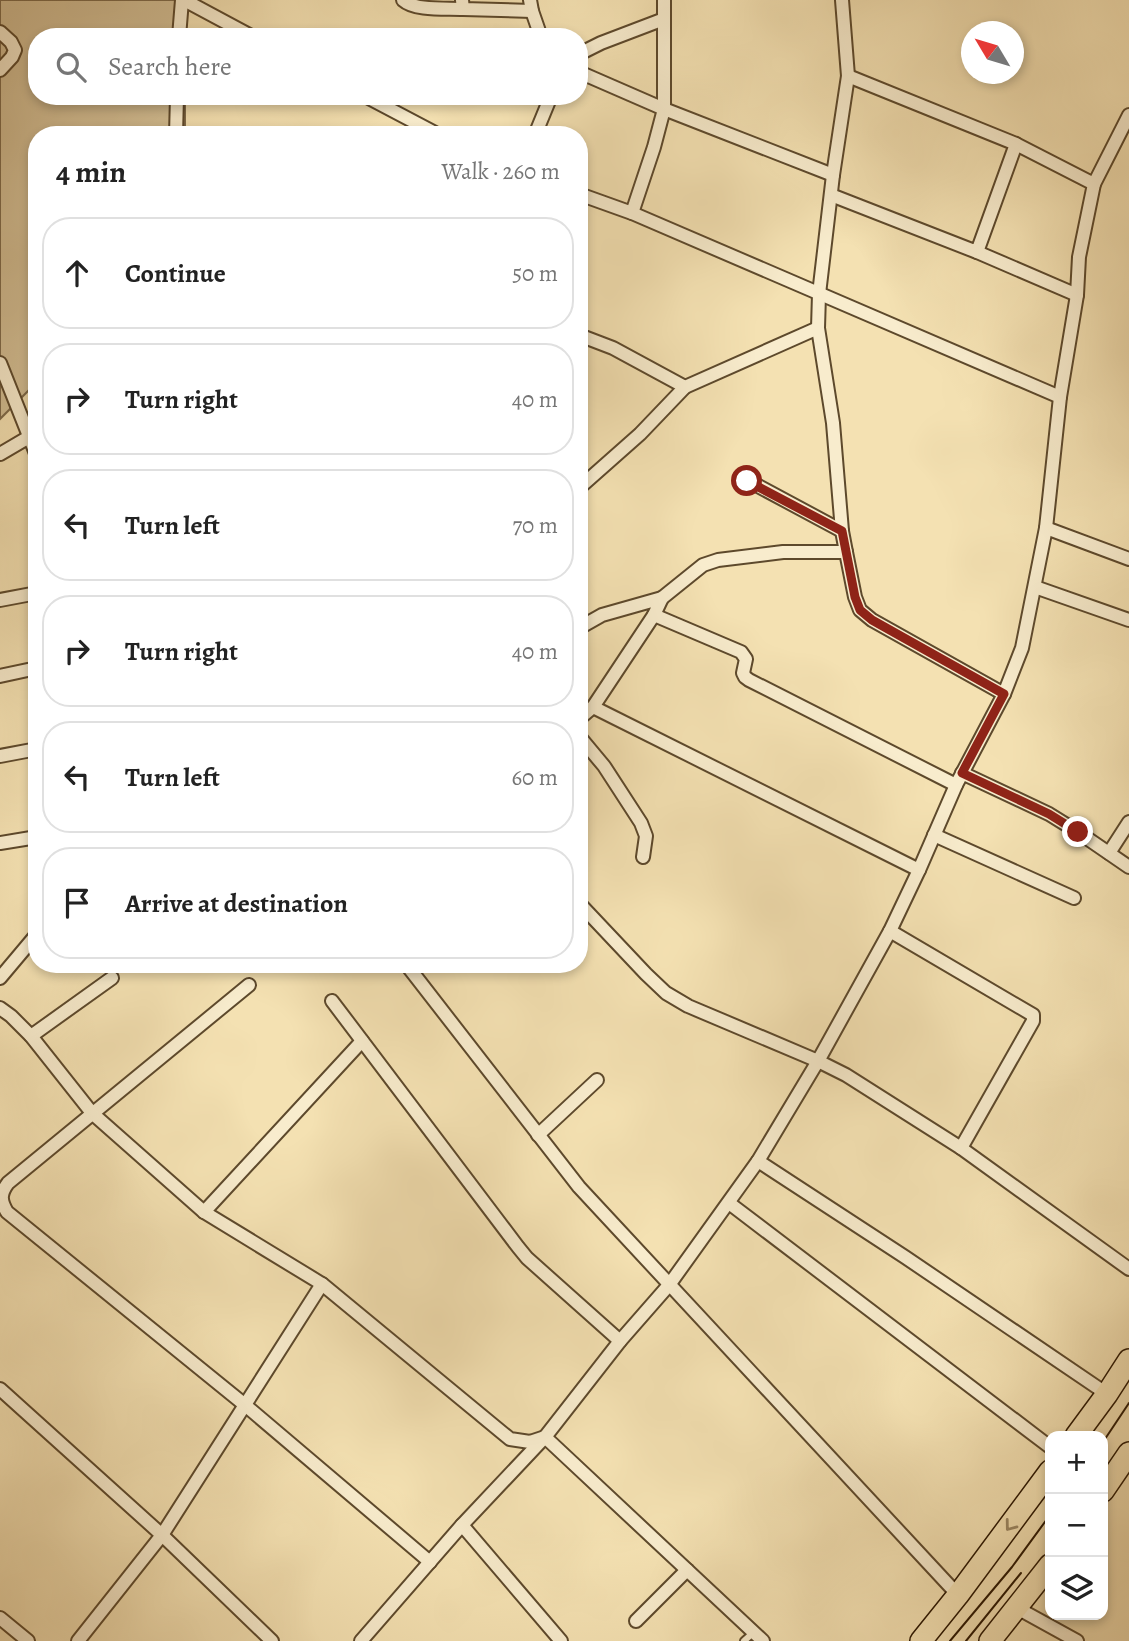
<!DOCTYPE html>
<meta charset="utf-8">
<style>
body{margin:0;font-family:Alegreya,serif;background:#f2f2f2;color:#222}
.controls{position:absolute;right:21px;bottom:21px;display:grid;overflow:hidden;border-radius:14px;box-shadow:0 4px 10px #0003}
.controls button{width:63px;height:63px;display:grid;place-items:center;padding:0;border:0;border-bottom:2px solid #e0e0e0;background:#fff;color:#222;font:35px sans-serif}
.compass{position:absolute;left:961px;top:21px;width:63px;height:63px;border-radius:50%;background:#fff;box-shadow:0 4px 10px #0003;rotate:308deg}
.stop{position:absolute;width:21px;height:21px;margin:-16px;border:5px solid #8f2418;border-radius:50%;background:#fff}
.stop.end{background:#8f2418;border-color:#fff;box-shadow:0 2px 7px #0008}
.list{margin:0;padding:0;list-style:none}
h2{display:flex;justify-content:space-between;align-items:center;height:91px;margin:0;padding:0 28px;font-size:30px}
h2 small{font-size:23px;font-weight:400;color:#767676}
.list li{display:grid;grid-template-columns:46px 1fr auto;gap:21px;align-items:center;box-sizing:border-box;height:112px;margin:0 14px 14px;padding:0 14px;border:2px solid #e0e0e0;border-radius:28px}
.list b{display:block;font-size:26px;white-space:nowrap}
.list em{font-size:23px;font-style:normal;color:#767676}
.icon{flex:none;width:38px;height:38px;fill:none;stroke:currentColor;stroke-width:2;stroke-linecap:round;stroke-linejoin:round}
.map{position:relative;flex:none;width:1129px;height:1641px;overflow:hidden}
.search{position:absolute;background:#fff;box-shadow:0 4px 10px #0003;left:28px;top:28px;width:560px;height:77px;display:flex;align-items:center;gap:18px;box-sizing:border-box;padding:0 24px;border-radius:28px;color:#767676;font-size:26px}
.panel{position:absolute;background:#fff;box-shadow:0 4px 10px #0003;left:28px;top:126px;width:560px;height:847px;border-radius:28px}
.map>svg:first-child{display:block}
.green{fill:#d2be94;stroke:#7e6a4a;stroke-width:2}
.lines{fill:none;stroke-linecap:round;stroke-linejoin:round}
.service-casing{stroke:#5d492c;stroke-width:10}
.minor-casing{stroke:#5d492c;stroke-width:16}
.primary-casing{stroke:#2b1600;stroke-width:24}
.service{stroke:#f8eccd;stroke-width:6}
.minor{stroke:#f8eccd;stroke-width:12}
.primary{stroke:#f4e1b2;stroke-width:21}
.tram{stroke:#2b1600;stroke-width:2}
.oneway{stroke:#9a8662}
.route{stroke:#8f2418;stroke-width:9}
</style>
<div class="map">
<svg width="1129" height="1641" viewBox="0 0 1129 1641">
<rect width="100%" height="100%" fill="#f4e1b2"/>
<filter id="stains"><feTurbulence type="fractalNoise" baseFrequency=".00286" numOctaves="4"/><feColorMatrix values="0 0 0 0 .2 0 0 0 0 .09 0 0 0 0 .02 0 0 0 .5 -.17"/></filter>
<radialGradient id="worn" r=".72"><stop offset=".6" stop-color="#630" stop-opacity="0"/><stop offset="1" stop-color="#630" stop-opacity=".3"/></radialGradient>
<polygon class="green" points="0,0 184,0 185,37 37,37 37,96 185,96 185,135 37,135 37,382 0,419"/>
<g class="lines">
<defs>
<polyline id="service" points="744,1641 754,1632"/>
<g id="minor">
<polyline points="184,0 253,37"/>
<path d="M403,0C415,11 446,8 463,9"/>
<polyline points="462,0 463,9 532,11"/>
<polyline points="530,0 532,11 541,37"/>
<polyline points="0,32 11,42 15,50 12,57 0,70"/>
<polyline points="179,37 182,0"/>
<polyline points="579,54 601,43 664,19"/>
<polyline points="579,72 664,109 833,175"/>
<polyline points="365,96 439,135"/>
<polyline points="176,135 177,96"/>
<polyline points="535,135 551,96"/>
<polyline points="1016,144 1094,184 1079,257 1077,295 1060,397"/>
<polyline points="1094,184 1129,115"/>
<polyline points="831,195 977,252 1016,144 848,76"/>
<polyline points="632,213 654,147 664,109 664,0"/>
<polyline points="977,252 1077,295"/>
<polyline points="818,328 819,294 833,175 848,76 842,0"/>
<polyline points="579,335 613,348 685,387 818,328 833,423 842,531 846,552 855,597 860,610 872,620 1004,694"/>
<polyline points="0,363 37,456"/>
<polyline points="0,454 29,437"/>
<polyline points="747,480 842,531"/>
<polyline points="579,488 640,434 685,387"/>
<polyline points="1046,528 1129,559"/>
<polyline points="1035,587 1129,620"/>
<polyline points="662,598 703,565 718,560 783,552 846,552"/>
<polyline points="0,600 37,593"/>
<polyline points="654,615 741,652 746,659 743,673 745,677 749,680 956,785"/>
<polyline points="579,628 602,615 662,598 654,615 593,707 579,719"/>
<polyline points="0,676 37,668"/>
<polyline points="593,707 919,870"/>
<polyline points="579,736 604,766 641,823 646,836 643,857"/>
<polyline points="0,756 37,749"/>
<polyline points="962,773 1049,814 1078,832 1129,867"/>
<polyline points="934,835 1074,898"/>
<polyline points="0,843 37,837"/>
<polyline points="1109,853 1129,822"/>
<polyline points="579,903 646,974 666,993 688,1006 818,1061 846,1075 961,1148 1129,1269"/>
<polyline points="890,931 1033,1015 1033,1021 961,1148"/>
<polyline points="406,964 579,1187 958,1595"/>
<polyline points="0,978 37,934"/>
<path d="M249,985L8,1183C0,1194 0,1200 7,1212L245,1405L430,1562"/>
<polyline points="332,1001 518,1247 527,1258 620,1341"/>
<polyline points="0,1008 11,1016 31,1036 92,1113 204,1212 322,1284 510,1439 530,1442 545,1437 763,1641"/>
<polyline points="31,1036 112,978"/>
<polyline points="538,1135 597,1080"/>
<polyline points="758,1161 905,1257 1107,1394"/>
<polyline points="729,1203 1050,1447"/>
<polyline points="204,1212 362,1041"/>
<polyline points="0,1389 162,1535 272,1641"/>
<polyline points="462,1525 561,1641"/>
<polyline points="1017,1608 1077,1641"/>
<polyline points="0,1618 28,1641"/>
<polyline points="636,1621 687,1570"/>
<polyline points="78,1641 162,1535 322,1284"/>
<polyline points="361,1641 462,1525 545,1437 620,1341 669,1285 758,1161 818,1061 890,931 919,870 956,785 1004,694 1022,648 1046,528 1060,397 632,213 579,194"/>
</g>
<g id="primary">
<polyline points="1076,1436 1107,1394 1129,1360"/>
<polyline points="1103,1491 1129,1453"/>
<polyline points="921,1641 958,1595 1050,1471"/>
<polyline points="990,1641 1050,1565"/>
</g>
</defs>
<use href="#service" class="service-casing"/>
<use href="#minor" class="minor-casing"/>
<use href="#primary" class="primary-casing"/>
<use href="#service" class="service"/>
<use href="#minor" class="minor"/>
<use href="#primary" class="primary"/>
<g class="tram">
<polyline points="1103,1442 1129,1403"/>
<polyline points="950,1641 1012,1567 1050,1515"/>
<polyline points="966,1641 1021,1573"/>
</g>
</g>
<defs><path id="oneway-chevron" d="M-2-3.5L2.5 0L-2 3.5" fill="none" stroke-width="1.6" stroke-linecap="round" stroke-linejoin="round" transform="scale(1.75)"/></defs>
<use class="oneway" href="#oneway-chevron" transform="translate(1010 1526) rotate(127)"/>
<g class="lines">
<polyline class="route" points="747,481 842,531 855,597 860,610 872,620 1004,694 962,773 1049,814 1078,832"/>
</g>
<rect width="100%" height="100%" filter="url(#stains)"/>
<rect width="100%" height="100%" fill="url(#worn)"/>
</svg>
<div class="controls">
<button>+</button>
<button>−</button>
<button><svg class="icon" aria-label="layers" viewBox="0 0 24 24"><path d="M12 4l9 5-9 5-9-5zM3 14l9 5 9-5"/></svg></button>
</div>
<svg class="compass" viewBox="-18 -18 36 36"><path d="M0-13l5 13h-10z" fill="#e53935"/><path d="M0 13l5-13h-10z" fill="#767676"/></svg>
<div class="stop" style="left:747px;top:481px"></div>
<div class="stop end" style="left:1078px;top:832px"></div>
<div class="search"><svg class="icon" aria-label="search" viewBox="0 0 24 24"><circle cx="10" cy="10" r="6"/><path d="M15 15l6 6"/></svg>Search here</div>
<section class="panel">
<h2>4 min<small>Walk · 260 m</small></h2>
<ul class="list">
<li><svg class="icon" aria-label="ahead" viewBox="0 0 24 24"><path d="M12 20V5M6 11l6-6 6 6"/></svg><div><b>Continue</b></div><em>50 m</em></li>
<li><svg class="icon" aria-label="right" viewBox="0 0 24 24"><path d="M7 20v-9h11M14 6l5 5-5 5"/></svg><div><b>Turn right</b></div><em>40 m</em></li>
<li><svg class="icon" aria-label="left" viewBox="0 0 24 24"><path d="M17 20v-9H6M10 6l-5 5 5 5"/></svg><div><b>Turn left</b></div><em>70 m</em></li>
<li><svg class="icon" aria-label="right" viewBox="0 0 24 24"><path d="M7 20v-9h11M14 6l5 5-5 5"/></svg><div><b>Turn right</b></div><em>40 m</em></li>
<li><svg class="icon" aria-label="left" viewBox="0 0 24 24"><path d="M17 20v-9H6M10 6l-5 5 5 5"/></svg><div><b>Turn left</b></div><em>60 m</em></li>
<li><svg class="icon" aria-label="arrive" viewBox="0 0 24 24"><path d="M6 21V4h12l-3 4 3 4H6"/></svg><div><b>Arrive at destination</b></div></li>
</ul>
</section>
</div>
